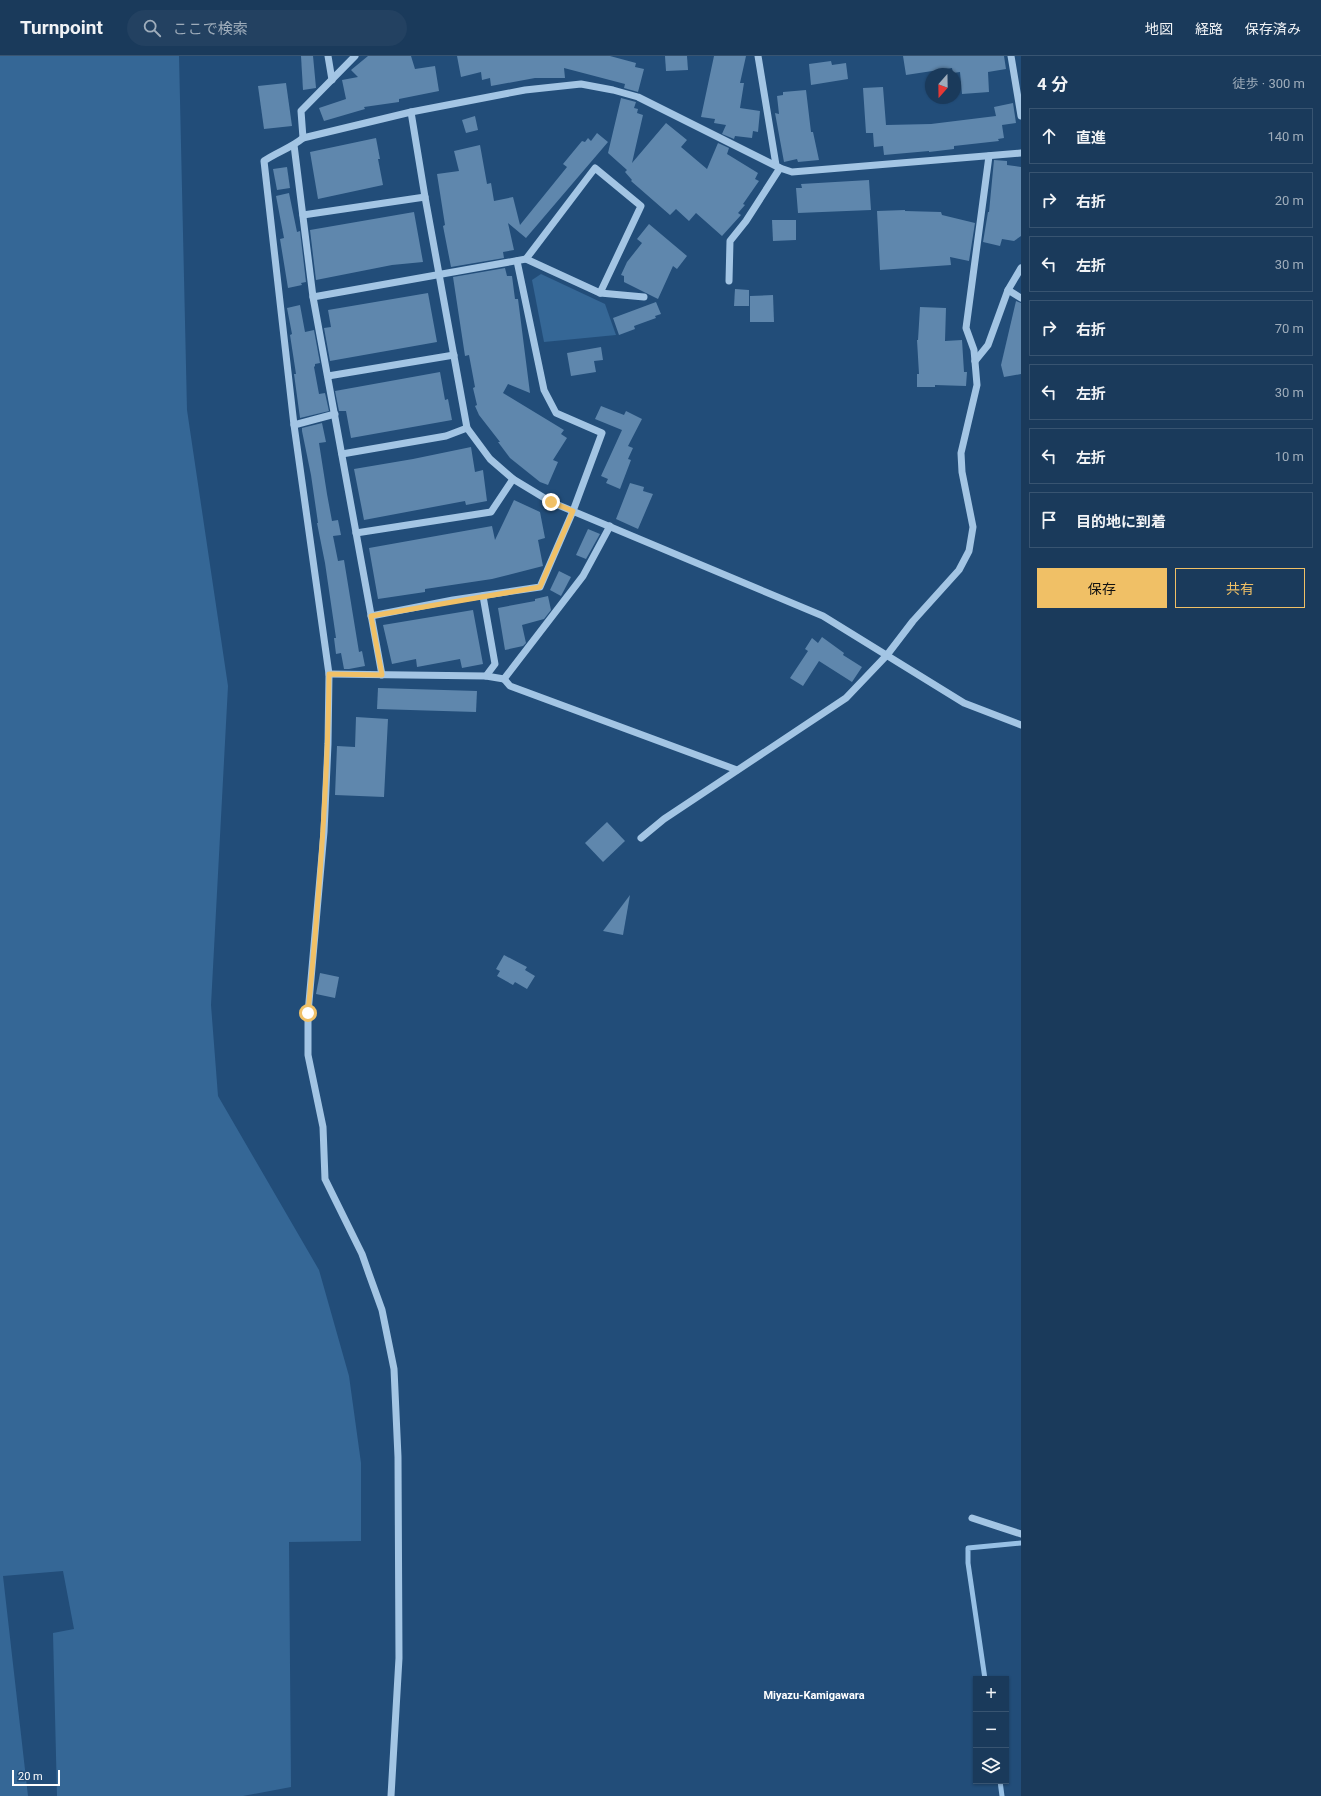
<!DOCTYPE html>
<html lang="ja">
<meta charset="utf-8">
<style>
body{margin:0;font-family:Roboto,"Noto Sans JP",sans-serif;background:#234161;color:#f1f3f6}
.controls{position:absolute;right:12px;bottom:12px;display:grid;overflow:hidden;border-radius:0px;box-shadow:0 1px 3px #0004}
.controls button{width:36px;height:36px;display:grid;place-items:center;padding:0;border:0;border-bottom:1px solid #385471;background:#1a3a5b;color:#f1f3f6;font:20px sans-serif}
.compass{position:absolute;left:925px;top:12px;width:36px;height:36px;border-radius:50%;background:#1a3a5b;box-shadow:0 1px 3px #0004;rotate:200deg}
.scale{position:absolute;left:12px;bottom:10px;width:48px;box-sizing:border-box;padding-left:4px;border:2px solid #fff;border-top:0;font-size:11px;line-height:14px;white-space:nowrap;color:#fff;-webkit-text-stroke:3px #224d79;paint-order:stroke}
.stop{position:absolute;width:12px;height:12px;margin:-9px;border:3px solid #f0c066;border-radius:50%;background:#fff}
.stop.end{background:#f0c066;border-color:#fff;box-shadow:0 1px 4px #0008}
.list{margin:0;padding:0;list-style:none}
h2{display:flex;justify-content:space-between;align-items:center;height:52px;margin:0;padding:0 16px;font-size:17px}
h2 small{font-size:13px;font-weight:400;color:#9fadbb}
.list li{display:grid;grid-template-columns:26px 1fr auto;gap:12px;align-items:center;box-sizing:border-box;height:56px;margin:0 8px 8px;padding:0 8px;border:1px solid #385471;border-radius:0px}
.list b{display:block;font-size:15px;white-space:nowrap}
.list em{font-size:13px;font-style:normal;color:#9fadbb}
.actions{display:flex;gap:8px;padding:12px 16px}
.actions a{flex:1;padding:9px 0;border:1px solid #f0c066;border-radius:0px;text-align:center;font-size:14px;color:#f0c066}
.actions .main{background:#f0c066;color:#111}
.icon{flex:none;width:22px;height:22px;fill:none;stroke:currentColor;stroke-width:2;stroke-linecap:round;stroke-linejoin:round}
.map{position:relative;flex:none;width:1021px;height:1740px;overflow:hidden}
header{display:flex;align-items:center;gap:24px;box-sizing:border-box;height:56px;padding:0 20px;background:#1a3a5b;border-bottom:1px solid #385471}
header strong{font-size:19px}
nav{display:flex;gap:22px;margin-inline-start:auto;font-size:14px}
.search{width:280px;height:36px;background:#234161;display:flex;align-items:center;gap:10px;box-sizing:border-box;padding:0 14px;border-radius:22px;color:#9fadbb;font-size:15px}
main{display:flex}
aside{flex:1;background:#1a3a5b}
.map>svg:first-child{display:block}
.green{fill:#356796}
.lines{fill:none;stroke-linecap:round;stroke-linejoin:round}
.stream{stroke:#97c0e5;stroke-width:5}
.building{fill:#5f87ad}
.minor{stroke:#a3c5e4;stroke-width:7}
.route{stroke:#f0c066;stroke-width:5}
.labels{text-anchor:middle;stroke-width:3;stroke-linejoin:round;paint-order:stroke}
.neighbourhood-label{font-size:11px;font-weight:bold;fill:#fff;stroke:#224d79}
</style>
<header>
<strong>Turnpoint</strong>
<div class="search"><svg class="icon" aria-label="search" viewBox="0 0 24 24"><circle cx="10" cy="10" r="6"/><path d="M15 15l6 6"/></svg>ここで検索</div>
<nav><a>地図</a><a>経路</a><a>保存済み</a></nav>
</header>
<main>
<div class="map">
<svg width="1021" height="1740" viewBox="0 0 1021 1740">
<rect width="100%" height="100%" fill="#224d79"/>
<g class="green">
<polygon points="0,0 179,0 187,354 228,630 211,949 218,1040 319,1214 349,1320 361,1407 361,1485 289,1486 291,1731 243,1740 57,1740 53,1577 74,1573 63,1515 3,1520 28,1740 0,1740"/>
<polygon points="541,218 605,248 616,279 544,286 532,224"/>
</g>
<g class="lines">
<g class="stream">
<polyline points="985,1623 968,1507 968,1492 1021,1487"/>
<polyline points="1000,1725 1002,1740"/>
</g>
</g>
<g class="building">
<polygon points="301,0 313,0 316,32 303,34"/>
<polygon points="368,0 411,0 415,13 435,10 439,35 399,43 399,46 364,51 365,53 324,65 319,52 346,43 342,24 358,21 351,14"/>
<polygon points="457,0 610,0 636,7 635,11 644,13 638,36 624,32 625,28 564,12 565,22 535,22 491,30 490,22 482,24 481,16 461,21"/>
<polygon points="665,0 687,0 688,14 666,15"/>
<polygon points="714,0 746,0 740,27 744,27 740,52 760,55 758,76 753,75 752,82 735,80 734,83 722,78 726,69 714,67 715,63 701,61"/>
<polygon points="903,0 1004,0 1006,13 988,16 989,36 962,38 960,16 953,17 952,12 906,19"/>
<polygon points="831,5 832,9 846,7 848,23 811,29 809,8"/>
<polygon points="286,27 292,70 264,73 258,30"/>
<polygon points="883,31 886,69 931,68 996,60 994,51 1013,47 1016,67 1002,69 1004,82 998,83 999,85 954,90 954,93 929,96 929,95 884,99 883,90 874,91 873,77 866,77 863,32"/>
<polygon points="806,34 811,76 813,76 819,104 798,106 797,103 784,106 775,57 779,58 777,40 783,39 783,36"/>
<polygon points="621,42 636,46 634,52 638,53 637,57 643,59 632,107 666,67 687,84 681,91 707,113 718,87 729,92 727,98 758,117 755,123 759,125 743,148 745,149 738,157 741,159 722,180 696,157 689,165 676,153 670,159 631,125 632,124 625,116 627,114 608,97"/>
<polygon points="475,60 478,74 466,77 462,64"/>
<polygon points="597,77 608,86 526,182 508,167 514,194 503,196 504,202 451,211 443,170 445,169 437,118 459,115 454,95 480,89 487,128 491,127 494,145 513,141 520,169 567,111 563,108 582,85 585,86 588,82 591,85"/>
<polygon points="376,82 380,103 378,103 383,129 318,143 310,96"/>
<polygon points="994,104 1007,105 1007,109 1021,111 1021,180 1014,185 1002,183 1000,190 983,186 988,156 989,156"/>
<polygon points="287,111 290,132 277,134 273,113"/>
<polygon points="869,124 871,154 798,157 796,132 802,132 801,128"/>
<polygon points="289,137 297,176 300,175 306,226 301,227 302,229 288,232 280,183 284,182 276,140"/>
<polygon points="905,154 905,155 941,156 942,159 975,167 969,205 950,201 951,209 880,214 877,155"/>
<polygon points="414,156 423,206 392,209 316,224 310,174"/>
<polygon points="772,164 796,164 796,184 773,185"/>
<polygon points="649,168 687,200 677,213 673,210 658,243 624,226 624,220 621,219 627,206 642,187 637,183"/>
<polygon points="505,212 507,220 512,220 515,243 518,243 530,337 508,328 503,337 564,374 561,378 567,382 553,404 558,406 548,429 540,426 510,402 498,386 500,386 479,359 475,350 477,349 473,332 475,331 469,299 465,300 453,221"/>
<polygon points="735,233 749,234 749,250 734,250"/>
<polygon points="428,237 437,286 330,305 324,272 331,271 328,254"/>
<polygon points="773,239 774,266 750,266 750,240"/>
<polygon points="1016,245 1021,247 1021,318 1004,321 1001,309"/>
<polygon points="656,246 661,258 655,260 656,262 634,270 635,273 619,279 613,262"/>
<polygon points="300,249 305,276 314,274 320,307 315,308 315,310 314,311 319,338 325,337 329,355 300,362 294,318 296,318 290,279 292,278 287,252"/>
<polygon points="920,251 946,252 945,285 962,284 964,316 967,316 966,330 935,329 935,331 917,331 917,318 919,318 917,284 918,284"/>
<polygon points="601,291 603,304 594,305 596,316 571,320 567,297"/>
<polygon points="440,316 445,344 448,343 452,364 351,382 346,355 339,355 335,335"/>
<polygon points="601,350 624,359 626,355 642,363 628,390 633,392 628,403 631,404 620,433 606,427 608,423 601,420 622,374 595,363"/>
<polygon points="322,367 326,386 319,387 327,438 332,465 338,464 341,479 333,480 338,505 344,504 359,596 362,595 365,610 349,613 344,613 341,597 336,598 334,582 336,582 325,507 317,467 318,467 311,419 302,375 302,372"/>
<polygon points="471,391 475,416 483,414 487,445 466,449 465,445 364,464 354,413 413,403"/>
<polygon points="630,427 644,431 643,435 653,438 638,473 616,463"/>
<polygon points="514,444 540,456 545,482 538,484 543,510 492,523 425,533 425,536 378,543 369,492 492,470 495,484"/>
<polygon points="588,473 600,478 586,503 576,499"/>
<polygon points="559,515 571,521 561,540 550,534"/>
<polygon points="548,540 551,554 544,563 522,569 526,587 523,590 505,594 498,552 535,545 535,543"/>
<polygon points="473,554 483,608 462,612 460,603 417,611 416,603 392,608 383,569"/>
<polygon points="822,581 844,597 843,599 862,611 852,626 819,605 803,630 790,622 808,595 805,593 812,582 818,587"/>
<polygon points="378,632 477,635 476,656 377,653"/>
<polygon points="356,661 388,663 384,741 335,739 337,690 355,691"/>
<polygon points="607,766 625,785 603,806 585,787"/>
<polygon points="630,839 623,879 603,875"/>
<polygon points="504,899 527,911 525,914 535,920 527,933 515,926 513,929 497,920 500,915 496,913"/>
<polygon points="320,917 339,921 335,942 316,938"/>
</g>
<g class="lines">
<g class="minor">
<polyline points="328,0 332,24"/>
<polyline points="758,0 776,109"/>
<polyline points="1011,0 1021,60"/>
<polyline points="411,56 425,141 467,372 490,403 513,423 551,446 823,560 964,647 1021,669"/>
<polyline points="303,82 301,55 355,0"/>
<polyline points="294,89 313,241 382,619"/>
<polyline points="303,159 425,141"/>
<polyline points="526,203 600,237"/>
<polyline points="729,225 730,185 746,165 780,112"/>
<polyline points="1008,234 1021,242"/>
<polyline points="313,241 526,203 595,112 641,150 600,237 644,241"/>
<polyline points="975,305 988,289 1008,234 1021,212"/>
<polyline points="328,320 454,299"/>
<polyline points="294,369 335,358"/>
<polyline points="342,398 446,380 467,372"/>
<polyline points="610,470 583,520 504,623 510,630 737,714"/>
<polyline points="356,477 491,456 513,423"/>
<polyline points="371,560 453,544 540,531 573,455 602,377 556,357 544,334 517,205"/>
<polyline points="329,618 486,620 495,608 483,540"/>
<polyline points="486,620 504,623"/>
<polyline points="641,782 664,763 846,642 887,599 913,565 959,514 969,495 973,471 962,416 961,397 977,329 974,294 966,272 989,100"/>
<polyline points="972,1462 1021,1478"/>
<path d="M391,1740L399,1602L398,1401L394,1313L382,1254L369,1218L362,1198L325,1123L323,1071L308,999V957L324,776L328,688L329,618L294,369L264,105C277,96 291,92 303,82L411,56L525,34L581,28L613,34L638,41L780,112L792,116L1021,97"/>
</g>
</g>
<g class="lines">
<path class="route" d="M308,957C319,844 328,732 329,618L382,619L371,560L540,531L573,455L551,446"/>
</g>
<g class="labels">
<g class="neighbourhood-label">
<text x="814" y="1643">Miyazu-Kamigawara</text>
</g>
</g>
</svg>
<div class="controls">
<button>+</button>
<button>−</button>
<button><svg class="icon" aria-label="layers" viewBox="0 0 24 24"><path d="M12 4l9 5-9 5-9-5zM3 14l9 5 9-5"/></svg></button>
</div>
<svg class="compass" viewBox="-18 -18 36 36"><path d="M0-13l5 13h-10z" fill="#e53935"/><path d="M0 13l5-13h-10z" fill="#9fadbb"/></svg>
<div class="scale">20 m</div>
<div class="stop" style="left:308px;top:957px"></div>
<div class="stop end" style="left:551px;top:446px"></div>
</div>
<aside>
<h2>4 分<small>徒歩 · 300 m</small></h2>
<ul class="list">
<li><svg class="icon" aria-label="ahead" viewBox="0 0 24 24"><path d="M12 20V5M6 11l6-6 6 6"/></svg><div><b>直進</b></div><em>140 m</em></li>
<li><svg class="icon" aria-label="right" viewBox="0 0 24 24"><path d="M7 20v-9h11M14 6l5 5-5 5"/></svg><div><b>右折</b></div><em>20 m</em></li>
<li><svg class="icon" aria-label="left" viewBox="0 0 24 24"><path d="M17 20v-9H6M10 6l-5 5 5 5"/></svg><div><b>左折</b></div><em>30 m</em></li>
<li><svg class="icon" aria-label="right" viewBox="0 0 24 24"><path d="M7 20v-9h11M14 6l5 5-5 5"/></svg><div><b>右折</b></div><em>70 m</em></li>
<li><svg class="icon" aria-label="left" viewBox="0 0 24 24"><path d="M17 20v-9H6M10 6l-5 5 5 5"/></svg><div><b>左折</b></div><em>30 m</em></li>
<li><svg class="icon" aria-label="left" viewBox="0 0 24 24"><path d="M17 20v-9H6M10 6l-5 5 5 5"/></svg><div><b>左折</b></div><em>10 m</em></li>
<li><svg class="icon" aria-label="arrive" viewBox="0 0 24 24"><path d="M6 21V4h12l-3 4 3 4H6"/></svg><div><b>目的地に到着</b></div></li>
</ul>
<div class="actions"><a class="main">保存</a><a>共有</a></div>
</aside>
</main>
